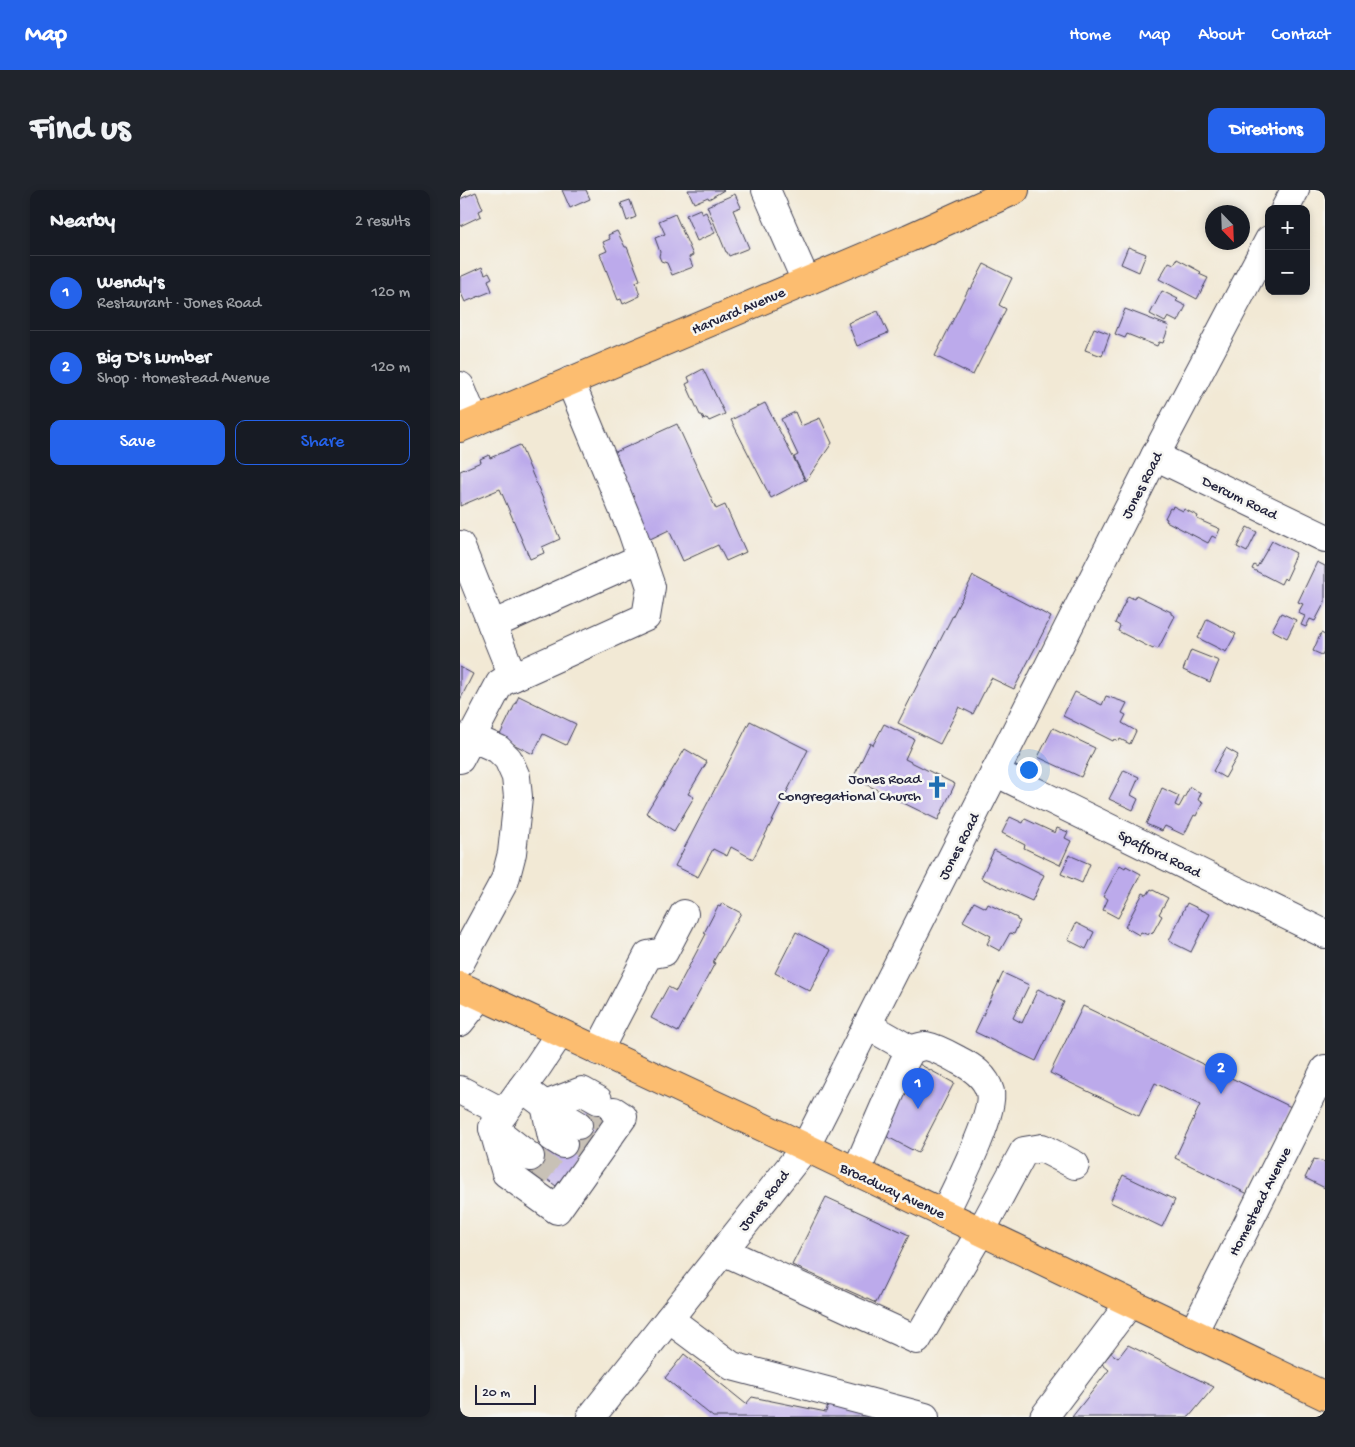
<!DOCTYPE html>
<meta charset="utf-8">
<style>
body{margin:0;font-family:"Gochi Hand",sans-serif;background:#20242c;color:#f1f3f6}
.controls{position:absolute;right:15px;top:15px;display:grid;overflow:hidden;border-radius:10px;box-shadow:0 2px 8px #0003}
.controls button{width:45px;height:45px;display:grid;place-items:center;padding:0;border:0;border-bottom:1px solid #363941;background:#171b24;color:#f1f3f6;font:25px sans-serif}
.compass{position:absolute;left:745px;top:15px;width:45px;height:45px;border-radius:50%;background:#171b24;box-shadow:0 2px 8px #0003;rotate:157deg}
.scale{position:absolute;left:15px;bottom:12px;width:61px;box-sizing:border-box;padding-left:5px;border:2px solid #22223b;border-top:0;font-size:14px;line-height:18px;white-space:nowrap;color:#22223b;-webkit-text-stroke:4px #f6f6f2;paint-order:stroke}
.you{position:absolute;left:568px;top:579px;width:18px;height:18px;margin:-12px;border:4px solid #fff;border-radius:50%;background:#1a73e8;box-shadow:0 0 0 8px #1a73e833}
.badge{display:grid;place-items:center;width:32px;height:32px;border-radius:50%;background:#2563eb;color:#fff;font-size:16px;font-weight:700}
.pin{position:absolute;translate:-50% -41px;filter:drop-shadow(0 1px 2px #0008)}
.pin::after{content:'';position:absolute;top:26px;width:18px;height:15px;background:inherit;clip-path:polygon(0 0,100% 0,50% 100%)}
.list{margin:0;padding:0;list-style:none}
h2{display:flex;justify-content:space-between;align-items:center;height:65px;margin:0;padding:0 20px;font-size:21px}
h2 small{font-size:16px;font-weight:400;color:#9ea1a6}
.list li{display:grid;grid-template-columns:32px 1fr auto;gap:15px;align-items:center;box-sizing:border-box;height:75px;padding:0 20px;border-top:1px solid #363941}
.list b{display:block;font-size:19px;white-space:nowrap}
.list p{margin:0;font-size:16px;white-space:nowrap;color:#9ea1a6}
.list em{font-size:16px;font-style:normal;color:#9ea1a6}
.actions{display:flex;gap:10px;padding:15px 20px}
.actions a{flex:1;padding:11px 0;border:1px solid #2563eb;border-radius:10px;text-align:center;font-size:18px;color:#2563eb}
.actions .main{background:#2563eb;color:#fff}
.map{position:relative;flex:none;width:865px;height:1227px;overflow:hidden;border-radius:10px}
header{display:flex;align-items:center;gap:30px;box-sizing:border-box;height:70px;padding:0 25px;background:#2563eb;color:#fff}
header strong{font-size:24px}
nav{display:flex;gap:28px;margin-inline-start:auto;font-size:18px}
.intro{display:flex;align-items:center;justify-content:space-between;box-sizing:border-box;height:120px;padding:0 30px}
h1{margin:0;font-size:35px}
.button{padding:12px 22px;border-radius:10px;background:#2563eb;color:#fff;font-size:18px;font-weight:700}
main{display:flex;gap:30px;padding:0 30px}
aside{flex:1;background:#171b24;border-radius:10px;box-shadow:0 2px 8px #0003}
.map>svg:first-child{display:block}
.building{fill:#bcaaeb}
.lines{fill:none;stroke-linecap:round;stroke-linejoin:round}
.minor-tunnel{stroke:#c8c1b6;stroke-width:28;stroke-dasharray:28 14;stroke-linecap:butt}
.minor-casing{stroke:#414052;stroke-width:30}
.major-casing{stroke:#414052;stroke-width:30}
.minor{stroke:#fff;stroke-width:28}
.major{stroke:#fcbd6f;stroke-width:28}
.labels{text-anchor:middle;stroke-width:5;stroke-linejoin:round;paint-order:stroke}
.street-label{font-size:15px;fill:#22223b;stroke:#f6f6f2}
.poi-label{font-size:15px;fill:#22223b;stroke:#f6f6f2;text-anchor:end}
</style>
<header>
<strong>Map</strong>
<nav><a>Home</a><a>Map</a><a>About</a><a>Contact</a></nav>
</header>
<div class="intro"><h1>Find us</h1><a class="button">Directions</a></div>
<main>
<aside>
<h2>Nearby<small>2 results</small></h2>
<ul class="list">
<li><span class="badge">1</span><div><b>Wendy's</b><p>Restaurant · Jones Road</p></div><em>120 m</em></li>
<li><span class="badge">2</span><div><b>Big D's Lumber</b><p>Shop · Homestead Avenue</p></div><em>120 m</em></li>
</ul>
<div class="actions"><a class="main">Save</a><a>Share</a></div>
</aside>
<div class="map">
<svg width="865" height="1227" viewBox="0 0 865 1227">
<rect width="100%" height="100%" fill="#f6f6f2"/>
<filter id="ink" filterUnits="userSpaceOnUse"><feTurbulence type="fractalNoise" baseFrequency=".02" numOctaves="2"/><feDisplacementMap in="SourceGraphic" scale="10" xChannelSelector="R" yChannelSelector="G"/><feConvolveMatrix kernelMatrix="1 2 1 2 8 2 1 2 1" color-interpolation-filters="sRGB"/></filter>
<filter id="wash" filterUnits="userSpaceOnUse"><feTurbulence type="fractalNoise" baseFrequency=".0096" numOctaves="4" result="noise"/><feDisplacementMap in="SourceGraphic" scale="20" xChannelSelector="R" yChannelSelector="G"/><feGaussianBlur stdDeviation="1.12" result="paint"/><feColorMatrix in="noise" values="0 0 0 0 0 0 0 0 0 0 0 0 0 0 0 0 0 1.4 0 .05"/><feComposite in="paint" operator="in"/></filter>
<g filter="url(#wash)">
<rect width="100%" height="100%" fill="#f2e9d5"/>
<g id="blocks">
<g class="building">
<polygon points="102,0 126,0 130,9 110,18"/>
<polygon points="228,0 264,0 249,9 248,7 234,13"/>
<polygon points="16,2 23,19 19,21 21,26 0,36 0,9"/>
<polygon points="275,4 281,17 273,20 289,58 269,66 267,62 266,62 247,16"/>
<polygon points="170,10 176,27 167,31 161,13"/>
<polygon points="240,19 242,24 246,22 255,43 237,51 226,25"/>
<polygon points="215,24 233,65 229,67 233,77 212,85 207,73 201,71 199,66 200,62 195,48 205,44 199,31"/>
<polygon points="157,41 165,57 167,57 180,90 176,92 180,106 163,114 161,109 158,110 140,64 147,61 143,52 150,49 148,45"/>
<polygon points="668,57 686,64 679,82 661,74"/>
<polygon points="717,69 741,82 739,84 748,88 737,109 699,89 709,72 714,74"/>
<polygon points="524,74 552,88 539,115 546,119 513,185 475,166 509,98 511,99"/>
<polygon points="22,77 25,84 29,82 32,88 28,90 32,101 5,112 0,101 0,87"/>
<polygon points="702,101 718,109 716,111 726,116 718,132 708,127 705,132 690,124"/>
<polygon points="665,119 709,136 703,153 699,152 697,156 667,144 665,148 655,144"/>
<polygon points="418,121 428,143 397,156 388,133"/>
<polygon points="634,138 650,144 642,166 625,160"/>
<polygon points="243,179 265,224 249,231 247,228 244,230 242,225 240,225 226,194 230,192 228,187"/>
<polygon points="305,213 345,290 311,308 271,230"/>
<polygon points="335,222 341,236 360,228 372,253 346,291 334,267 338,265 321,229"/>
<polygon points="217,234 256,319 265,315 286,362 266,371 258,355 223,371 209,340 188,350 149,265"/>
<polygon points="60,255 100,349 82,357 84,363 70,369 40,299 0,316 0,281 21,272 20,269 29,265 30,268"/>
<polygon points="713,316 723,321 724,319 738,326 737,329 760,339 756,348 752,346 748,353 706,331 707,329 705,328 710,318 712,319"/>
<polygon points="787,337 797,342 787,362 777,357"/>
<polygon points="812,351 836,363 830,376 832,377 826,390 824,388 821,394 792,379 794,375 797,377"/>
<polygon points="857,372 865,376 865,412 855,431 850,429 846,437 841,435 845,426 838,423 843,414 838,412"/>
<polygon points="513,386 591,427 554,499 531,488 513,524 499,517 480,554 438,533"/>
<polygon points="676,405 711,422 711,424 715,426 698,459 694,457 693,459 658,441 660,436 655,433 668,406 674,409"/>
<polygon points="821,423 836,430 827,448 812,440"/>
<polygon points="747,429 776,444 766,462 738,448"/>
<polygon points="861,443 865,445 865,458 862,465 853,461"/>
<polygon points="731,460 759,471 750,492 723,480"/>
<polygon points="0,477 13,484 0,510"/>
<polygon points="615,502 642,515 646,506 667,513 662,523 666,525 662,533 676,541 670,554 660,549 659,551 654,549 653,551 603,526"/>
<polygon points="59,506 116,534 106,555 83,544 73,564 39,547"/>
<polygon points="290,531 348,560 293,669 271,657 267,666 253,659 238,687 215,676"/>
<polygon points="424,534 454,549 445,569 495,594 478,630 393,588 410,553 413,555"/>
<polygon points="593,538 635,558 621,587 578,567"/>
<polygon points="766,558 778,565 765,588 753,581"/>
<polygon points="225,559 247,572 228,604 234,607 214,641 186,623"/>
<polygon points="664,580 679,587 671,605 678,609 673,620 649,609"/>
<polygon points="730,597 741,603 738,610 743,612 736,626 734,625 724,645 705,636 702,641 686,634 702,598 719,606 715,615 719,617"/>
<polygon points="550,627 563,633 565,629 595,643 597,638 608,642 605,648 611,651 600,675 564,658 565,655 542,643"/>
<polygon points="534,660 584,685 572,711 521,688"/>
<polygon points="609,665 630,674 622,693 601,684"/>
<polygon points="660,675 665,678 666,676 681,684 658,728 643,720 648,709 643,707"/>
<polygon points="691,699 708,708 699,724 702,726 692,744 690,742 688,745 681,742 679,745 665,737 683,703 687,705"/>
<polygon points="514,712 526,718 528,714 557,728 557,730 560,731 554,744 550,743 540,761 527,754 531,746 503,731"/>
<polygon points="262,713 281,723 253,772 255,773 218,842 191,828 208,797 216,801 246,744 244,743 258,716 260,717"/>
<polygon points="727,713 750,724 731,762 709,751"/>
<polygon points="616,733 634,742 626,759 608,750"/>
<polygon points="336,742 371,760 350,801 315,783"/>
<polygon points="543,783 569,795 553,828 562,833 578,799 604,812 576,871 515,842"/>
<polygon points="623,816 831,917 788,1004 715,968 740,915 695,893 679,926 590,883"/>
<polygon points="459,874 494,893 458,963 422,944"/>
<polygon points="141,905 156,918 96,996 66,973 78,964 88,951 99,960"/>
<polygon points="854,969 865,972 865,998 845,988"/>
<polygon points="663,985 715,1010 702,1037 650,1012"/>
<polygon points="366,1007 449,1045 416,1113 332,1075"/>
<polygon points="668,1155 754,1197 729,1227 612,1227 649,1180 642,1174 651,1163 658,1168"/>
<polygon points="224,1164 286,1214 292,1207 366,1222 369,1211 420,1227 253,1227 205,1188"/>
</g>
</g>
</g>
<g filter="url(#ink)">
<use href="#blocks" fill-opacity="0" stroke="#414052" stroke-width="1"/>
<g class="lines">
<g class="minor-tunnel">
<polyline points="130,919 146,931"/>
<polyline points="111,945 127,956"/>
<polyline points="70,967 101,990"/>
</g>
<defs>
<g id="minor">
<polyline points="306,0 346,91"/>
<polyline points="825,19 835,0"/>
<polyline points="0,196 15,232"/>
<polyline points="695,266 865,348"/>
<polyline points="0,355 53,487"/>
<polyline points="32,435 181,368"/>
<polyline points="0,569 40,493 186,427 191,397 172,341 110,191"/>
<polyline points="535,582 865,744"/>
<polyline points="0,773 45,690 52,663 58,607 56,587 48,569 38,559 11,547"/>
<polyline points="0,832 21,806"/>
<polyline points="407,835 451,860"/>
<polyline points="100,843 78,876 33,938 46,983 97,1020 163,927 154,921"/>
<polyline points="138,861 188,765 204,762 224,724"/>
<polyline points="62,898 85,915 122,901 138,910"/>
<polyline points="0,900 44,923"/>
<polyline points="85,915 92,947 103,954"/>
<polyline points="85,915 118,935"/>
<polyline points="33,938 70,967"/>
<path d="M396,982L443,874L451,860C456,858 462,856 466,856C477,858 489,865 498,870C512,877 526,886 530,902C535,924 495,1001 484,1024"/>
<polyline points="263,1061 457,1150 521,1041 564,961 582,958 615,975"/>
<polyline points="209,1129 272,1176 465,1227"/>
<polyline points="733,1143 865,879"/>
<polyline points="131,1227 345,958 695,266 809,50"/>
<polyline points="584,1227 670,1113"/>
</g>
<g id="major">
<polyline points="0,238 449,48 555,0"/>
<polyline points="0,796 324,947 865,1206"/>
</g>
</defs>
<use href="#minor" class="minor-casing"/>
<use href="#major" class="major-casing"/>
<use href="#minor" class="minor"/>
<use href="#major" class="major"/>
</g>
</g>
<defs>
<symbol id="church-bare" viewBox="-9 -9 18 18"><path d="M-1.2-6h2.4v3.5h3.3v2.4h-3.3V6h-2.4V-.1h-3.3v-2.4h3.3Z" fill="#1f6fb2" stroke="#f6f6f2" stroke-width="2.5" paint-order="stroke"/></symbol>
</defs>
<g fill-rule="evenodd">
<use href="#church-bare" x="461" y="581" width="32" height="32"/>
</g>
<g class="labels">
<g class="street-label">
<text transform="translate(278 120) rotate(-23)" y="5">Harvard Avenue</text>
<text transform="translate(681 295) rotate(-63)" y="5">Jones Road</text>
<text transform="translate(780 307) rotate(26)" y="5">Dercum Road</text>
<text transform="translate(498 656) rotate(-63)" y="5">Jones Road</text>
<text transform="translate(700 663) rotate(26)" y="5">Spafford Road</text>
<text transform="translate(433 1000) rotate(25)" y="5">Broadway Avenue</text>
<text transform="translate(303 1010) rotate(-52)" y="5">Jones Road</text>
<text transform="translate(799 1011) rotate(-63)" y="5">Homestead Avenue</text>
</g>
<g class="poi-label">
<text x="461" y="593">Jones Road<tspan x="461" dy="17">Congregational Church</tspan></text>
</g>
</g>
</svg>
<div class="controls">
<button>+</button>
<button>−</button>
</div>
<svg class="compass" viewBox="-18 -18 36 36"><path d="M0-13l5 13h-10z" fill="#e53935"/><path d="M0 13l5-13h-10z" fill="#9ea1a6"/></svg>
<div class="scale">20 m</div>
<div class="you"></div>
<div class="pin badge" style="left:458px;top:919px">1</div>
<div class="pin badge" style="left:761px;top:904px">2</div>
</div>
</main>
